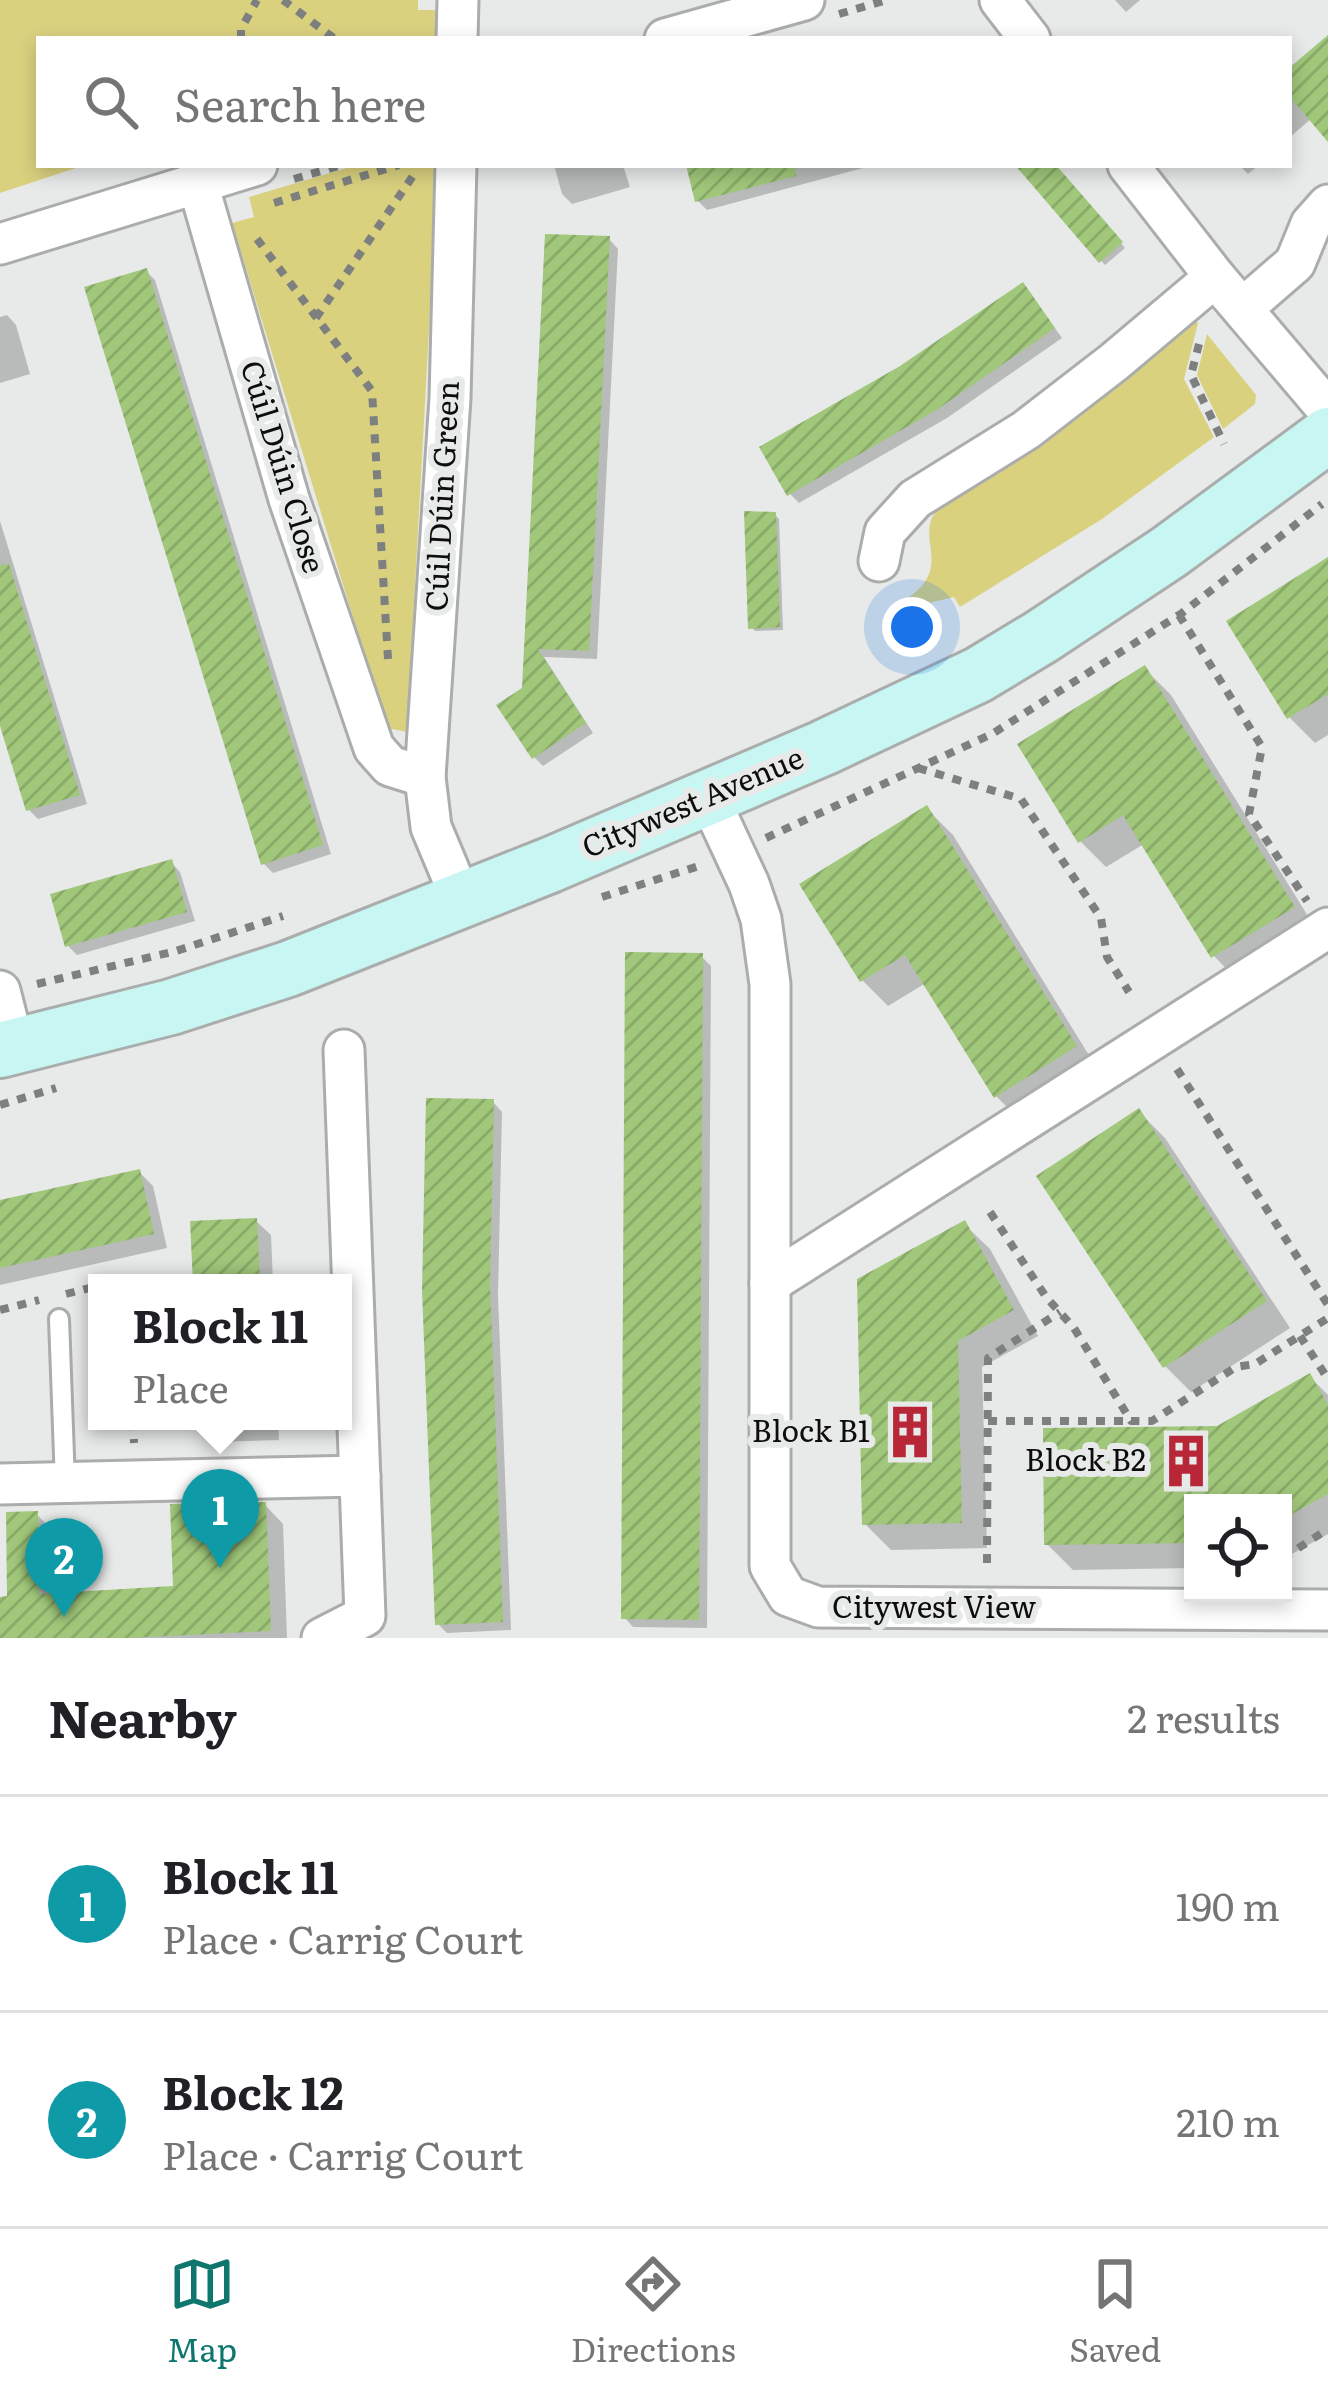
<!DOCTYPE html>
<meta charset="utf-8">
<style>
body{margin:0;font-family:Literata,serif;background:#f6f6f6;color:#202124}
.controls{position:absolute;right:36px;bottom:36px;display:grid;overflow:hidden;border-radius:0px;box-shadow:0 6px 18px #0003}
.controls button{width:108px;height:108px;display:grid;place-items:center;padding:0;border:0;border-bottom:3px solid #e0e0e0;background:#fff;color:#202124;font:60px sans-serif}
.you{position:absolute;left:912px;top:627px;width:42px;height:42px;margin:-30px;border:9px solid #fff;border-radius:50%;background:#1a73e8;box-shadow:0 0 0 18px #1a73e833}
.badge{display:grid;place-items:center;width:78px;height:78px;border-radius:50%;background:#0f766e;color:#fff;font-size:39px;font-weight:700}
.pin{position:absolute;translate:-50% -99px;filter:drop-shadow(0 3px 6px #0008)}
.pin::after{content:'';position:absolute;top:63px;width:42px;height:36px;background:inherit;clip-path:polygon(0 0,100% 0,50% 100%)}
.popup{position:absolute;left:88px;top:1274px;width:264px;height:156px;box-sizing:border-box;display:grid;place-content:center;border-radius:0px;background:#fff;filter:drop-shadow(0 3px 9px #0005);font-size:39px;white-space:nowrap;color:#757577}
.popup b{font-size:45px;color:#202124}
.popup::after{content:'';position:absolute;left:50%;top:100%;margin-left:-24px;border:24px solid transparent;border-top-color:#fff}
.list{margin:0;padding:0;list-style:none}
h2{display:flex;justify-content:space-between;align-items:center;height:156px;margin:0;padding:0 48px;font-size:51px}
h2 small{font-size:39px;font-weight:400;color:#757577}
.list li{display:grid;grid-template-columns:78px 1fr auto;gap:36px;align-items:center;box-sizing:border-box;height:216px;padding:0 48px;border-top:3px solid #e0e0e0}
.list b{display:block;font-size:45px;white-space:nowrap}
.list p{margin:0;font-size:39px;white-space:nowrap;color:#757577}
.list em{font-size:39px;font-style:normal;color:#757577}
.icon{flex:none;width:66px;height:66px;fill:none;stroke:currentColor;stroke-width:2;stroke-linecap:round;stroke-linejoin:round}
.map{position:relative;flex:none;width:1328px;height:1638px;overflow:hidden}
.search{position:absolute;background:#fff;box-shadow:0 6px 18px #0003;left:36px;right:36px;top:36px;height:132px;display:flex;align-items:center;gap:30px;box-sizing:border-box;padding:0 42px;border-radius:0px;color:#757577;font-size:45px}
.sheet{height:588px;background:#fff}
nav{display:flex;justify-content:space-around;align-items:center;box-sizing:border-box;height:168px;border-top:3px solid #e0e0e0;background:#fff;font-size:33px;color:#757577}
nav a{display:grid;justify-items:center;gap:6px}
nav .on{color:#0f766e}
.map>svg:first-child{display:block}
.green{fill:#dad17f}
.shadow{fill:#0003}
.building{fill:url(#building-hatch)}
.lines{fill:none;stroke-linecap:round;stroke-linejoin:round}
.lane-casing{stroke:#aaadab;stroke-width:24}
.street-casing{stroke:#aaadab;stroke-width:45}
.secondary-casing{stroke:#aaadab;stroke-width:60}
.path{stroke:#7e807f;stroke-width:8;stroke-dasharray:9 9;stroke-linecap:butt}
.lane{stroke:#fff;stroke-width:18}
.street{stroke:#fff;stroke-width:39}
.secondary{stroke:#c8f6f2;stroke-width:54}
.labels{text-anchor:middle;stroke-width:12;stroke-linejoin:round;paint-order:stroke}
.street-label{font-size:30px;fill:#0c0d0c;stroke:#e7eae8}
.poi-label{font-size:30px;fill:#0c0d0c;stroke:#e7eae8;text-anchor:end}
</style>
<div class="map">
<svg width="1328" height="1638" viewBox="0 0 1328 1638">
<defs>
<pattern id="building-hatch" width="6" height="6" patternUnits="userSpaceOnUse" patternTransform="scale(3)"><rect width="6" height="6" fill="#a0c77a"/><path d="M-1 1l2-2M0 6l6-6M5 7l2-2" fill="none" stroke="#89aa68"/></pattern>
</defs>
<rect width="100%" height="100%" fill="#e7eae8"/>
<g class="green">
<polygon points="0,0 418,0 418,10 438,10 438,39 39,39 39,165 85,165 0,193"/>
<polygon points="357,165 438,165 407,732 387,728 232,223 254,217 249,197"/>
<path d="M1192,316L1198,323L1184,379L1214,437L1102,519L960,607L954,597L907,608L909,597C954,566 913,536 938,509C1031,455 1115,390 1192,316Z"/>
<polygon points="1207,334 1256,395 1255,404 1223,429 1197,375"/>
</g>
<g class="shadow">
<polygon points="1115,0 1140,0 1126,12"/>
<polygon points="1328,39 1328,123 1312,118 1289,138 1289,72"/>
<polygon points="554,165 623,165 630,187 572,204 562,194"/>
<polygon points="689,165 874,165 707,210 698,201"/>
<polygon points="1039,165 1054,165 1125,248 1105,265 1027,175"/>
<polygon points="1239,165 1259,165 1248,174"/>
<polygon points="609,239 618,249 597,659 544,657 593,733 543,766 534,757 525,690"/>
<polygon points="146,271 155,280 331,854 273,873 263,863"/>
<polygon points="1032,296 1062,338 947,418 799,503 790,494"/>
<polygon points="7,315 16,325 30,374 0,383 0,317"/>
<polygon points="775,515 779,519 783,630 755,631 751,627"/>
<polygon points="0,521 87,804 38,819 29,810 0,716"/>
<polygon points="1328,561 1328,735 1315,743 1289,717"/>
<polygon points="1145,669 1171,695 1319,934 1239,982 1214,956 1144,844 1106,867 1080,841"/>
<polygon points="927,809 953,835 1100,1073 1022,1122 996,1096 926,983 888,1006 862,980"/>
<polygon points="171,862 180,872 195,921 77,955 67,945"/>
<polygon points="701,956 711,966 707,1628 633,1627 624,1617"/>
<polygon points="493,1102 502,1112 498,1295 511,1630 447,1633 438,1624"/>
<polygon points="1139,1112 1165,1138 1290,1328 1191,1392 1165,1366"/>
<polygon points="139,1172 153,1186 167,1248 0,1285 0,1203"/>
<polygon points="256,1221 271,1235 273,1283 196,1283"/>
<polygon points="964,1224 990,1249 1038,1336 982,1367 987,1548 891,1550 865,1524"/>
<polygon points="1310,1377 1328,1395 1328,1534 1283,1559 1283,1503 1193,1503 1193,1568 1073,1570 1047,1544 1218,1429"/>
<polygon points="202,1421 278,1421 279,1440 216,1442 202,1427"/>
<polygon points="265,1505 283,1524 287,1638 0,1638 0,1600 10,1599 36,1514 55,1532 56,1596 176,1589"/>
</g>
<g class="building">
<polygon points="1328,35 1328,142 1289,96 1289,68"/>
<polygon points="686,165 795,165 796,176 695,202"/>
<polygon points="1015,165 1056,165 1123,242 1099,263"/>
<polygon points="545,234 610,236 589,651 538,649 586,723 532,759 496,705 522,688"/>
<polygon points="147,268 323,845 261,865 84,287"/>
<polygon points="1023,282 1055,328 938,409 787,496 759,447 900,366"/>
<polygon points="744,511 776,512 780,627 748,629"/>
<polygon points="1328,557 1328,694 1287,719 1226,621"/>
<polygon points="9,564 80,795 26,811 0,726 0,565"/>
<polygon points="1145,665 1295,907 1211,958 1123,815 1078,843 1017,744"/>
<polygon points="927,805 1077,1046 994,1098 905,955 860,982 799,884"/>
<polygon points="172,859 187,912 65,947 50,894"/>
<polygon points="625,952 703,953 699,1620 621,1619"/>
<polygon points="426,1098 494,1099 490,1284 503,1622 435,1625 422,1290"/>
<polygon points="1139,1108 1267,1301 1163,1368 1036,1176"/>
<polygon points="140,1169 154,1234 0,1268 0,1200"/>
<polygon points="257,1218 260,1283 193,1283 190,1221"/>
<polygon points="965,1220 1014,1310 958,1341 962,1523 862,1525 857,1279"/>
<polygon points="1310,1373 1328,1405 1328,1494 1283,1519 1283,1503 1193,1503 1193,1543 1044,1545 1043,1428 1217,1426"/>
<polygon points="266,1502 271,1631 129,1638 0,1638 0,1597 7,1596 6,1512 38,1511 39,1594 173,1586 170,1504"/>
</g>
<g class="lines">
<defs>
<polyline id="lane" points="59,1319 65,1483"/>
<g id="street">
<polyline points="1000,0 1030,39"/>
<polyline points="457,39 458,0"/>
<polyline points="665,39 804,0"/>
<polyline points="456,165 450,398 425,777 431,827 462,901"/>
<polyline points="1128,165 1215,277 1328,410"/>
<polyline points="198,184 289,499 374,748 390,766 425,777"/>
<polyline points="0,244 257,165"/>
<polyline points="1243,308 1295,263 1311,224 1328,205"/>
<polyline points="879,561 885,532 915,499 1026,430 1114,362 1215,277"/>
<polyline points="708,796 749,884 761,919 770,984 770,1566 788,1596 818,1607 1328,1610"/>
<polyline points="0,991 14,1046"/>
<polyline points="770,1283 1328,928"/>
<polyline points="0,1484 360,1476"/>
<polyline points="322,1638 365,1616 344,1050"/>
</g>
<polyline id="secondary" points="0,1050 171,1007 288,969 550,865 823,748 978,675 1041,637 1169,552 1328,435"/>
</defs>
<use href="#lane" class="lane-casing"/>
<use href="#street" class="street-casing"/>
<use href="#secondary" class="secondary-casing"/>
<g class="path">
<polyline points="283,0 335,39"/>
<polyline points="839,14 887,0"/>
<polyline points="241,39 241,29 257,0"/>
<polyline points="294,179 342,165"/>
<polyline points="274,203 399,165"/>
<polyline points="257,239 372,391 388,659"/>
<polyline points="316,318 417,170"/>
<polyline points="1199,344 1191,375 1224,444"/>
<polyline points="1179,615 1262,747 1249,814 1307,901"/>
<polyline points="918,768 1021,799 1101,918 1107,957 1129,992"/>
<polyline points="766,838 992,734 1182,613 1322,504"/>
<polyline points="602,897 702,865"/>
<polyline points="37,984 176,951 283,916"/>
<polyline points="1177,1069 1328,1305"/>
<polyline points="0,1105 56,1088"/>
<polyline points="990,1212 1046,1297 1074,1328 1131,1421 1152,1421 1236,1367 1255,1364 1328,1318"/>
<polyline points="109,1283 126,1279 127,1283"/>
<polyline points="66,1294 97,1286"/>
<polyline points="0,1310 39,1300"/>
<polyline points="1300,1336 1328,1379"/>
<polyline points="133,1421 134,1443"/>
<polyline points="988,1421 1130,1421"/>
<polyline points="1283,1558 1328,1529"/>
<polyline points="987,1563 988,1358 1060,1312"/>
</g>
<use href="#lane" class="lane"/>
<use href="#street" class="street"/>
<use href="#secondary" class="secondary"/>
</g>
<defs>
<symbol id="building-bare" viewBox="-9 -9 18 18"><path d="M-4-6H4V6H1V3H-1V6H-4ZM-2.5-4.3h1.7v1.8h-1.7ZM.8-4.3h1.7v1.8H.8ZM-2.5-1h1.7V.8h-1.7ZM.8-1h1.7V.8H.8Z" fill="#b82738" stroke="#e7eae8" stroke-width="2.5" paint-order="stroke"/></symbol>
</defs>
<g fill-rule="evenodd">
<use href="#building-bare" x="872" y="1394" width="76" height="76"/>
<use href="#building-bare" x="1148" y="1423" width="76" height="76"/>
</g>
<g class="labels">
<g class="street-label">
<text transform="translate(282 467) rotate(73)" y="10">Cúil Dúin Close</text>
<text transform="translate(443 496) rotate(-87)" y="10">Cúil Dúin Green</text>
<text transform="translate(693 803) rotate(-23)" y="10">Citywest Avenue</text>
<text x="934" y="1618">Citywest View</text>
</g>
<g class="poi-label">
<text x="870" y="1442">Block B1</text>
<text x="1146" y="1471">Block B2</text>
</g>
</g>
</svg>
<div class="controls">
<button><svg class="icon" aria-label="locate" viewBox="0 0 24 24"><circle cx="12" cy="12" r="6"/><path d="M12 2v4M12 18v4M2 12h4M18 12h4"/></svg></button>
</div>
<div class="you"></div>
<div class="pin badge" style="left:220px;top:1568px;background:#0f9aa8">1</div>
<div class="popup"><b>Block 11</b>Place</div>
<div class="pin badge" style="left:64px;top:1617px;background:#0f9aa8">2</div>
<div class="search"><svg class="icon" aria-label="search" viewBox="0 0 24 24"><circle cx="10" cy="10" r="6"/><path d="M15 15l6 6"/></svg>Search here</div>
</div>
<section class="sheet">
<h2>Nearby<small>2 results</small></h2>
<ul class="list">
<li><span class="badge" style="background:#0f9aa8">1</span><div><b>Block 11</b><p>Place · Carrig Court</p></div><em>190 m</em></li>
<li><span class="badge" style="background:#0f9aa8">2</span><div><b>Block 12</b><p>Place · Carrig Court</p></div><em>210 m</em></li>
</ul>
</section>
<nav>
<a class="on"><svg class="icon" aria-label="map" viewBox="0 0 24 24"><path d="M3 6l6-2 6 2 6-2v14l-6 2-6-2-6 2zM9 4v14M15 6v14"/></svg>Map</a>
<a><svg class="icon" aria-label="directions" viewBox="0 0 24 24"><path d="M12 3l9 9-9 9-9-9zM9 14v-3h6M13 9l2 2-2 2"/></svg>Directions</a>
<a><svg class="icon" aria-label="saved" viewBox="0 0 24 24"><path d="M7 4h10v16l-5-4-5 4z"/></svg>Saved</a>
</nav>
